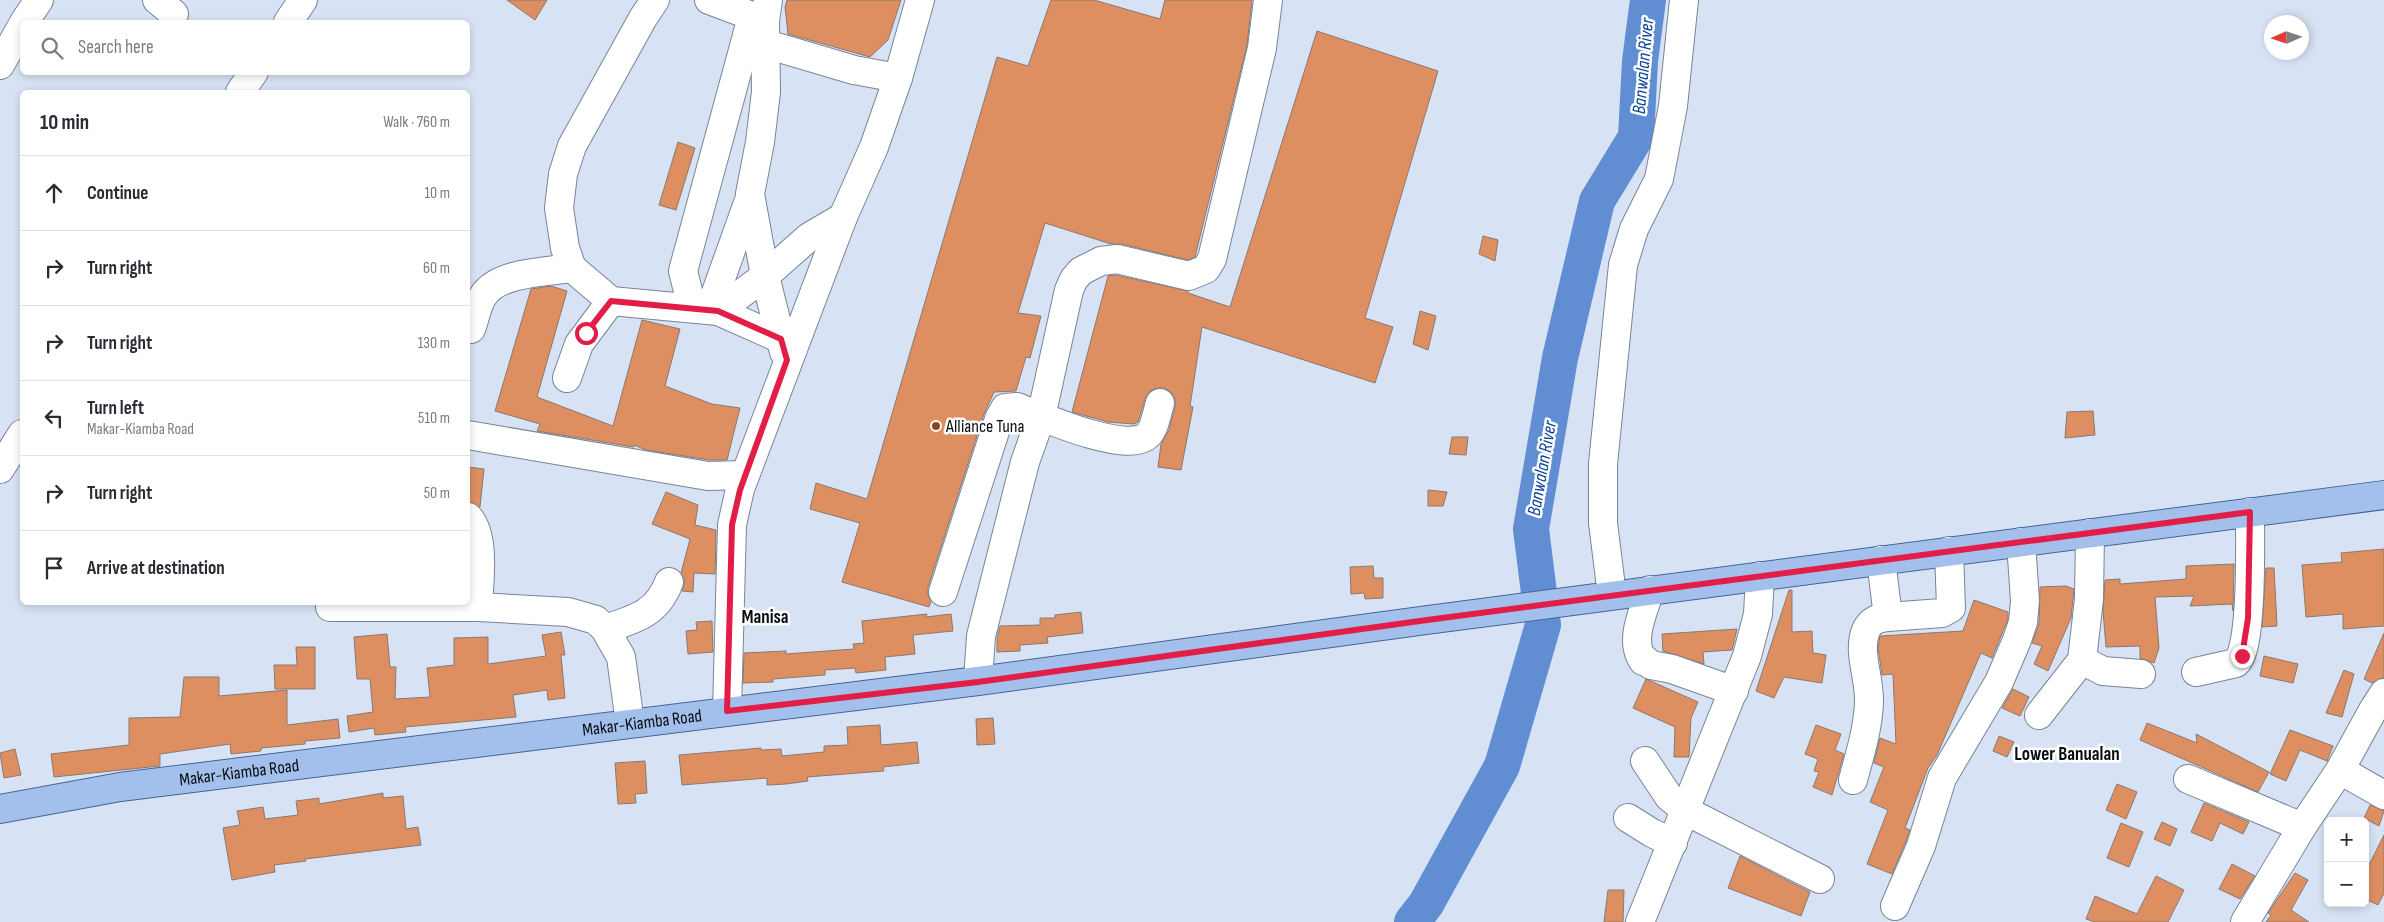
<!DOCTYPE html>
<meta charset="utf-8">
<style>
body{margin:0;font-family:"Sofia Sans Condensed",sans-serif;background:#f2f2f3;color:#2b2b33}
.controls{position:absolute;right:15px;bottom:15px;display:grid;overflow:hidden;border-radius:8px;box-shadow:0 2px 8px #0003}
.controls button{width:45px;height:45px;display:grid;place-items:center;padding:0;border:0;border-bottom:1px solid #e1e1e2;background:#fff;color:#2b2b33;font:25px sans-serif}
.compass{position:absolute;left:2264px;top:15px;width:45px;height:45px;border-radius:50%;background:#fff;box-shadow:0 2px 8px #0003;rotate:267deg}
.stop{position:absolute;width:15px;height:15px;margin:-11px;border:4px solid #e11d48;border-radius:50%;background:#fff}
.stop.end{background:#e11d48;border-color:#fff;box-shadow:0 1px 5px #0008}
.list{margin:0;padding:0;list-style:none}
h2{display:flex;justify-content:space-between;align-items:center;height:65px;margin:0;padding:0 20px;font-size:21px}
h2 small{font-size:16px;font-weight:400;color:#7c7c81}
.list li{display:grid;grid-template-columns:32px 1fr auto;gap:15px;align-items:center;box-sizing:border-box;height:75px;padding:0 20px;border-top:1px solid #e1e1e2}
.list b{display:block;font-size:19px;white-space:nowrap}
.list p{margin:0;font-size:16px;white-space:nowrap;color:#7c7c81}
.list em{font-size:16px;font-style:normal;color:#7c7c81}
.icon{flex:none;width:28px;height:28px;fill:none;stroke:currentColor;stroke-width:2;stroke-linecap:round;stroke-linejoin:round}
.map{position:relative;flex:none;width:2384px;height:922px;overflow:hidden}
.search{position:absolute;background:#fff;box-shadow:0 2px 8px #0003;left:20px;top:20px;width:450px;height:55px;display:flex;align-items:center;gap:12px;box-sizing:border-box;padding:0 18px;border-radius:8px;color:#7c7c81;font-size:19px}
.panel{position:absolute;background:#fff;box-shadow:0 2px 8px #0003;left:20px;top:90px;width:450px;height:515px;border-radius:8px}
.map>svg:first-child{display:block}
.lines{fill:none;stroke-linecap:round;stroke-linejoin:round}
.river{stroke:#618ed2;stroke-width:36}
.building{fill:#de8f61;stroke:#8b786e}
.minor-casing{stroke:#798494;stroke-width:30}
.major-casing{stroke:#456596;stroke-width:30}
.minor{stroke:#fff;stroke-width:28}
.major{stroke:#a3bfeb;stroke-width:28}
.route{stroke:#e11d48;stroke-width:6}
.poi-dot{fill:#8b471b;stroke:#fff;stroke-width:2}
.labels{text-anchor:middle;stroke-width:5;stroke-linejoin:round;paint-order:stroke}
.poi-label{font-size:18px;fill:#090d12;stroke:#fff;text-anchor:start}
.street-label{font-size:18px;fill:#090d12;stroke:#fff}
.water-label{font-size:19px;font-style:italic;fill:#094394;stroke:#fff}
.neighbourhood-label{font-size:19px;font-weight:bold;fill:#090d12;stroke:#fff}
</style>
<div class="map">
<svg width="2384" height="922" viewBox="0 0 2384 922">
<rect width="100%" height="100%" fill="#d7e3f5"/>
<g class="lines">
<polyline class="river" points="1412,922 1426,904 1502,766 1543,625 1531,529 1560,358 1597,201 1636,137 1640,61 1648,0"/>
</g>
<g class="building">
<polygon points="507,0 547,0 535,20"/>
<polygon points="787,0 901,0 888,40 870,57 788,34 785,7"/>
<polygon points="1051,0 1094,0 1160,19 1165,0 1252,0 1247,45 1195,257 1188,260 1121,244 1111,244 1045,223 1018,313 1041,316 1030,358 1026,357 1016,391 994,392 984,414 928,587 928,595 931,601 929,607 842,582 860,523 810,509 816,483 867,499 997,57 1028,66"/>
<polygon points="1317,31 1438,71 1365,318 1393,327 1375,383 1202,327 1190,406 1193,407 1181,470 1158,467 1161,444 1169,430 1175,407 1175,399 1171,392 1164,388 1157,388 1150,391 1145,399 1138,422 1134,424 1108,422 1072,412 1108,276 1116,275 1188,291 1188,293 1230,307"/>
<polygon points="678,142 695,148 676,210 659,205"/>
<polygon points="1483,236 1498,240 1495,261 1479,254"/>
<polygon points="551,286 567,291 537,397 613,426 642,320 680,329 665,386 712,404 740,408 727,460 709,460 646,450 634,445 634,447 537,431 540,424 495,411 531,289"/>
<polygon points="1420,311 1436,316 1428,350 1413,344"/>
<polygon points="2093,411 2095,435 2065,438 2067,412"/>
<polygon points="1452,437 1468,437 1466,455 1449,454"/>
<polygon points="468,467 484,469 480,507 468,502"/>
<polygon points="1428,490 1447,492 1443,506 1428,506"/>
<polygon points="666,492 698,505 695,525 716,530 715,574 694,573 693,592 682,591 685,581 681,573 690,539 652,524"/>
<polygon points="2384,549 2384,626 2343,629 2343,614 2306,617 2302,565 2342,562 2341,553"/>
<polygon points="2234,564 2233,611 2232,604 2190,606 2194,596 2155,597 2159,648 2154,663 2140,658 2140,646 2106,647 2103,611 2105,580 2120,579 2120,584 2186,579 2186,566"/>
<polygon points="1373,566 1374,578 1383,578 1383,598 1365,599 1364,593 1351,594 1350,567"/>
<polygon points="2266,568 2274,568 2277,626 2262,627"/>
<polygon points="2066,586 2074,589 2071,618 2048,671 2034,664 2042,646 2032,643 2039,624 2040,587"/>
<polygon points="1789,590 1792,590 1792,632 1812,631 1813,653 1826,655 1822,683 1784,677 1774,698 1756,691"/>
<polygon points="1974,600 2008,612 2008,619 1992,658 1981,653 1937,755 1928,768 1905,828 1910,830 1906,841 1892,874 1867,864 1888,810 1870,802 1884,767 1874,763 1880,738 1896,744 1893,674 1882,675 1878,647 1880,636 1963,631"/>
<polygon points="1081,612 1083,633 1047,637 1048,643 1020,645 1020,651 997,652 997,638 1000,626 1040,625 1040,618 1055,618 1055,615"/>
<polygon points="927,614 926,617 951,614 953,631 913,635 915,654 885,657 886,670 856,673 855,668 825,670 825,675 773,679 773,682 743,683 744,653 786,651 786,654 854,649 853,644 864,643 862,621"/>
<polygon points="712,621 713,652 688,654 686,631 697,630 696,622"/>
<polygon points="1737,629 1732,650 1703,652 1704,664 1663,651 1662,634"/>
<polygon points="561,632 565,655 561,655 565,698 548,700 547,690 513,695 516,717 405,727 406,732 375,735 374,728 349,732 347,716 373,712 370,679 357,679 354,637 387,634 390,667 396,667 395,699 430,697 427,668 454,665 454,638 488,637 488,664 546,656 542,635"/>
<polygon points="2384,633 2384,678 2372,683 2364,679"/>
<polygon points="296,647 315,647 315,689 275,689 274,665 297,665"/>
<polygon points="2264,656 2298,664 2293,683 2260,676"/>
<polygon points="2344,670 2354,674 2342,717 2326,713"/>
<polygon points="184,677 219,677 219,696 287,690 287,725 338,719 340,738 305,741 305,744 261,748 261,751 231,754 230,744 160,754 160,766 54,777 51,754 129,745 129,718 180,717"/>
<polygon points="1646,679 1698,702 1691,718 1689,757 1674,757 1675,727 1633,708"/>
<polygon points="2013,689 2029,697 2020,716 2002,708"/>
<polygon points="993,718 995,744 977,745 976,719"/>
<polygon points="2147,723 2197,743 2196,734 2269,772 2258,792 2140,740"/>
<polygon points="880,725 881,745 917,742 919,763 883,767 884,771 807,777 808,781 786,784 767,785 767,778 682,785 679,755 761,748 761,750 781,749 782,756 824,752 824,746 848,745 847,727"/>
<polygon points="1816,725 1841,734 1835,750 1844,754 1832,795 1813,787 1819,772 1814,771 1818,759 1805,754"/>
<polygon points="2290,730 2333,746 2327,761 2300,750 2286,781 2270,774"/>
<polygon points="1999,736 2014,742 2007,757 1993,751"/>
<polygon points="15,749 21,775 4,778 0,753"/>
<polygon points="645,761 647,793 635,794 636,803 618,804 615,763"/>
<polygon points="2117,784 2137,792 2126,819 2106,810"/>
<polygon points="383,793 383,798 403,796 406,829 418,827 421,845 305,859 306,861 274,865 275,872 232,880 223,828 240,825 237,811 263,807 265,819 298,815 296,801 319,798 319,804"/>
<polygon points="2204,803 2249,822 2243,834 2220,823 2212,841 2191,832"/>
<polygon points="2370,805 2384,811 2379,826 2364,818"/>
<polygon points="2162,822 2177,829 2170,846 2154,839"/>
<polygon points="2121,823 2143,832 2129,867 2107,858"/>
<polygon points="2384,835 2384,893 2378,905 2365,899 2365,873"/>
<polygon points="1740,856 1810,892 1801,916 1728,888"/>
<polygon points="2232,864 2255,876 2240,899 2219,889"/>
<polygon points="2295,873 2308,880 2291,910 2309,922 2266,922 2271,915 2268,913"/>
<polygon points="2156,876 2184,890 2168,922 2095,922 2086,919 2095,896 2137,914"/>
<polygon points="1608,890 1624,890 1623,922 1604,922"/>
</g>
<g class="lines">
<defs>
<g id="minor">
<polyline points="157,0 174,14"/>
<polyline points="655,0 643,18 572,146 563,174 559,208 565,248 572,268 611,301 718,311 781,339"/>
<polyline points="709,0 765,21"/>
<polyline points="768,0 765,21 766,92 760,142 750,194 765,276 784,352"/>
<polyline points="24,22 39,0"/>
<polyline points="288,22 303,0"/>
<polyline points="766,44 854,70 898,78"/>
<polyline points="0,65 22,26"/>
<polyline points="240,92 254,72"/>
<polyline points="692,307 683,271 752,17"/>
<polyline points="710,309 749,200"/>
<polyline points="718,311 765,276 809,237 843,217"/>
<path d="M471,329C475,319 477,305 483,296C498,272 546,272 572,268"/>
<polyline points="567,378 579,344 611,301"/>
<polyline points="468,435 708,476 745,475"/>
<polyline points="0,469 22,434"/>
<path d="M468,517C486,535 479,583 478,607"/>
<path d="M1650,590C1643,613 1629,640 1643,661L1644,659L1651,665L1672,669L1734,691"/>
<path d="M943,592L999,419L1005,408L1017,407C1042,417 1128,455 1148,435C1155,428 1157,412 1160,403"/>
<polyline points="1612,595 1603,523 1603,464 1623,265 1634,229 1659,179 1673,106 1684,0"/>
<polyline points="330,607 478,607 568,612 596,620 605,629 621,657 630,723"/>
<polyline points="1888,617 1942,613 1951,608 1949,551"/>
<path d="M605,629C635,619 657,614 669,582"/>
<polyline points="2082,660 2103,671 2141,674"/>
<path d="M2196,672L2236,663C2253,650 2250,538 2250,512"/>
<polyline points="978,681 981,636 1025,462 1041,417 1069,290 1074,279 1081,271 1101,261 1117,259 1189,276 1206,269 1212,259 1262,48 1268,0"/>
<polyline points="727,711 732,525 740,489 843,217 874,147 898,78 920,0"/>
<polyline points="2039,715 2082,660 2089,599 2090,533"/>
<polyline points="1645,761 1669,797 1686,811 1820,879"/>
<polyline points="2340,770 2384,795"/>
<polyline points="2188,779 2302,827"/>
<path d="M1853,780C1860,754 1868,729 1869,702C1870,678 1857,652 1866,630C1871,620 1878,618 1888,617L1881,560"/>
<polyline points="1628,818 1652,833 1673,843"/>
<polyline points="1895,906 1921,846 1942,778 1999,682 2017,640 2023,622 2025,601 2021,542"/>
<polyline points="1640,922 1747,656 1758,614 1760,576"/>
<polyline points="2245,922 2302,827 2340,770 2373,710 2384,693"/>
</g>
<g id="major">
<path id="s1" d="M0,809L120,787L978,681L1427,620L2384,495"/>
</g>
</defs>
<use href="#minor" class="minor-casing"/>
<use href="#major" class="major-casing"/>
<use href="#minor" class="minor"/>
<use href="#major" class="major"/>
</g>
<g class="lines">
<polyline class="route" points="586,333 611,301 718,311 781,339 787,360 740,490 732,525 727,711 978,682 1427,620 2250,512 2248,618 2242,656"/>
</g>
<circle class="poi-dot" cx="936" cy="426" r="5"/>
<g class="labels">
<g class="poi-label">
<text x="946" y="432">Alliance Tuna</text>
</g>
<g class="street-label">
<text dy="6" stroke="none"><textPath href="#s1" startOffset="648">Makar-Kiamba Road</textPath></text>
<text dy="6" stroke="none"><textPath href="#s1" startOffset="242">Makar-Kiamba Road</textPath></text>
</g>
<g class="water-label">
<text transform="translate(1642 66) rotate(-85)" y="7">Banwalan River</text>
<text transform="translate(1541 468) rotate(-80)" y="7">Banwalan River</text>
</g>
<g class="neighbourhood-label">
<text x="765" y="623">Manisa</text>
<text x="2067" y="760">Lower Banualan</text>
</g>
</g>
</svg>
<div class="controls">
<button>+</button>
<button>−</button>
</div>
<svg class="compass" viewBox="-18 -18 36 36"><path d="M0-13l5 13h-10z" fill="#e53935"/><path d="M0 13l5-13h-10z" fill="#7c7c81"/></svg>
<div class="stop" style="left:586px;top:333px"></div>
<div class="stop end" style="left:2242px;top:656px"></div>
<div class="search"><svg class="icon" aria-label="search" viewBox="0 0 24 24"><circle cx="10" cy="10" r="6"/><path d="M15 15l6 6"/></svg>Search here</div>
<section class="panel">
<h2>10 min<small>Walk · 760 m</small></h2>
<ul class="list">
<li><svg class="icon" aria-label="ahead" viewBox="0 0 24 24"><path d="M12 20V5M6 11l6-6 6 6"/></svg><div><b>Continue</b></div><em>10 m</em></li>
<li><svg class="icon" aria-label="right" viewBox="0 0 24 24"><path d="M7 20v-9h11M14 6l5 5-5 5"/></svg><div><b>Turn right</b></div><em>60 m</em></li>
<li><svg class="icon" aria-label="right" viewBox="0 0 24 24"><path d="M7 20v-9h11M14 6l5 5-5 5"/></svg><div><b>Turn right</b></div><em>130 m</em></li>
<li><svg class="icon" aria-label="left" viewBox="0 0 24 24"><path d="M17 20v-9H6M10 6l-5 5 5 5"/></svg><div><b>Turn left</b><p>Makar-Kiamba Road</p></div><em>510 m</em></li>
<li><svg class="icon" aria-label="right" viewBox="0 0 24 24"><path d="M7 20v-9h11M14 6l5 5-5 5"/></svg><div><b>Turn right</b></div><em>50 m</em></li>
<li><svg class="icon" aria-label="arrive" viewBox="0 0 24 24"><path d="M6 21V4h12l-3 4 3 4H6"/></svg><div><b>Arrive at destination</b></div></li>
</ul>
</section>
</div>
